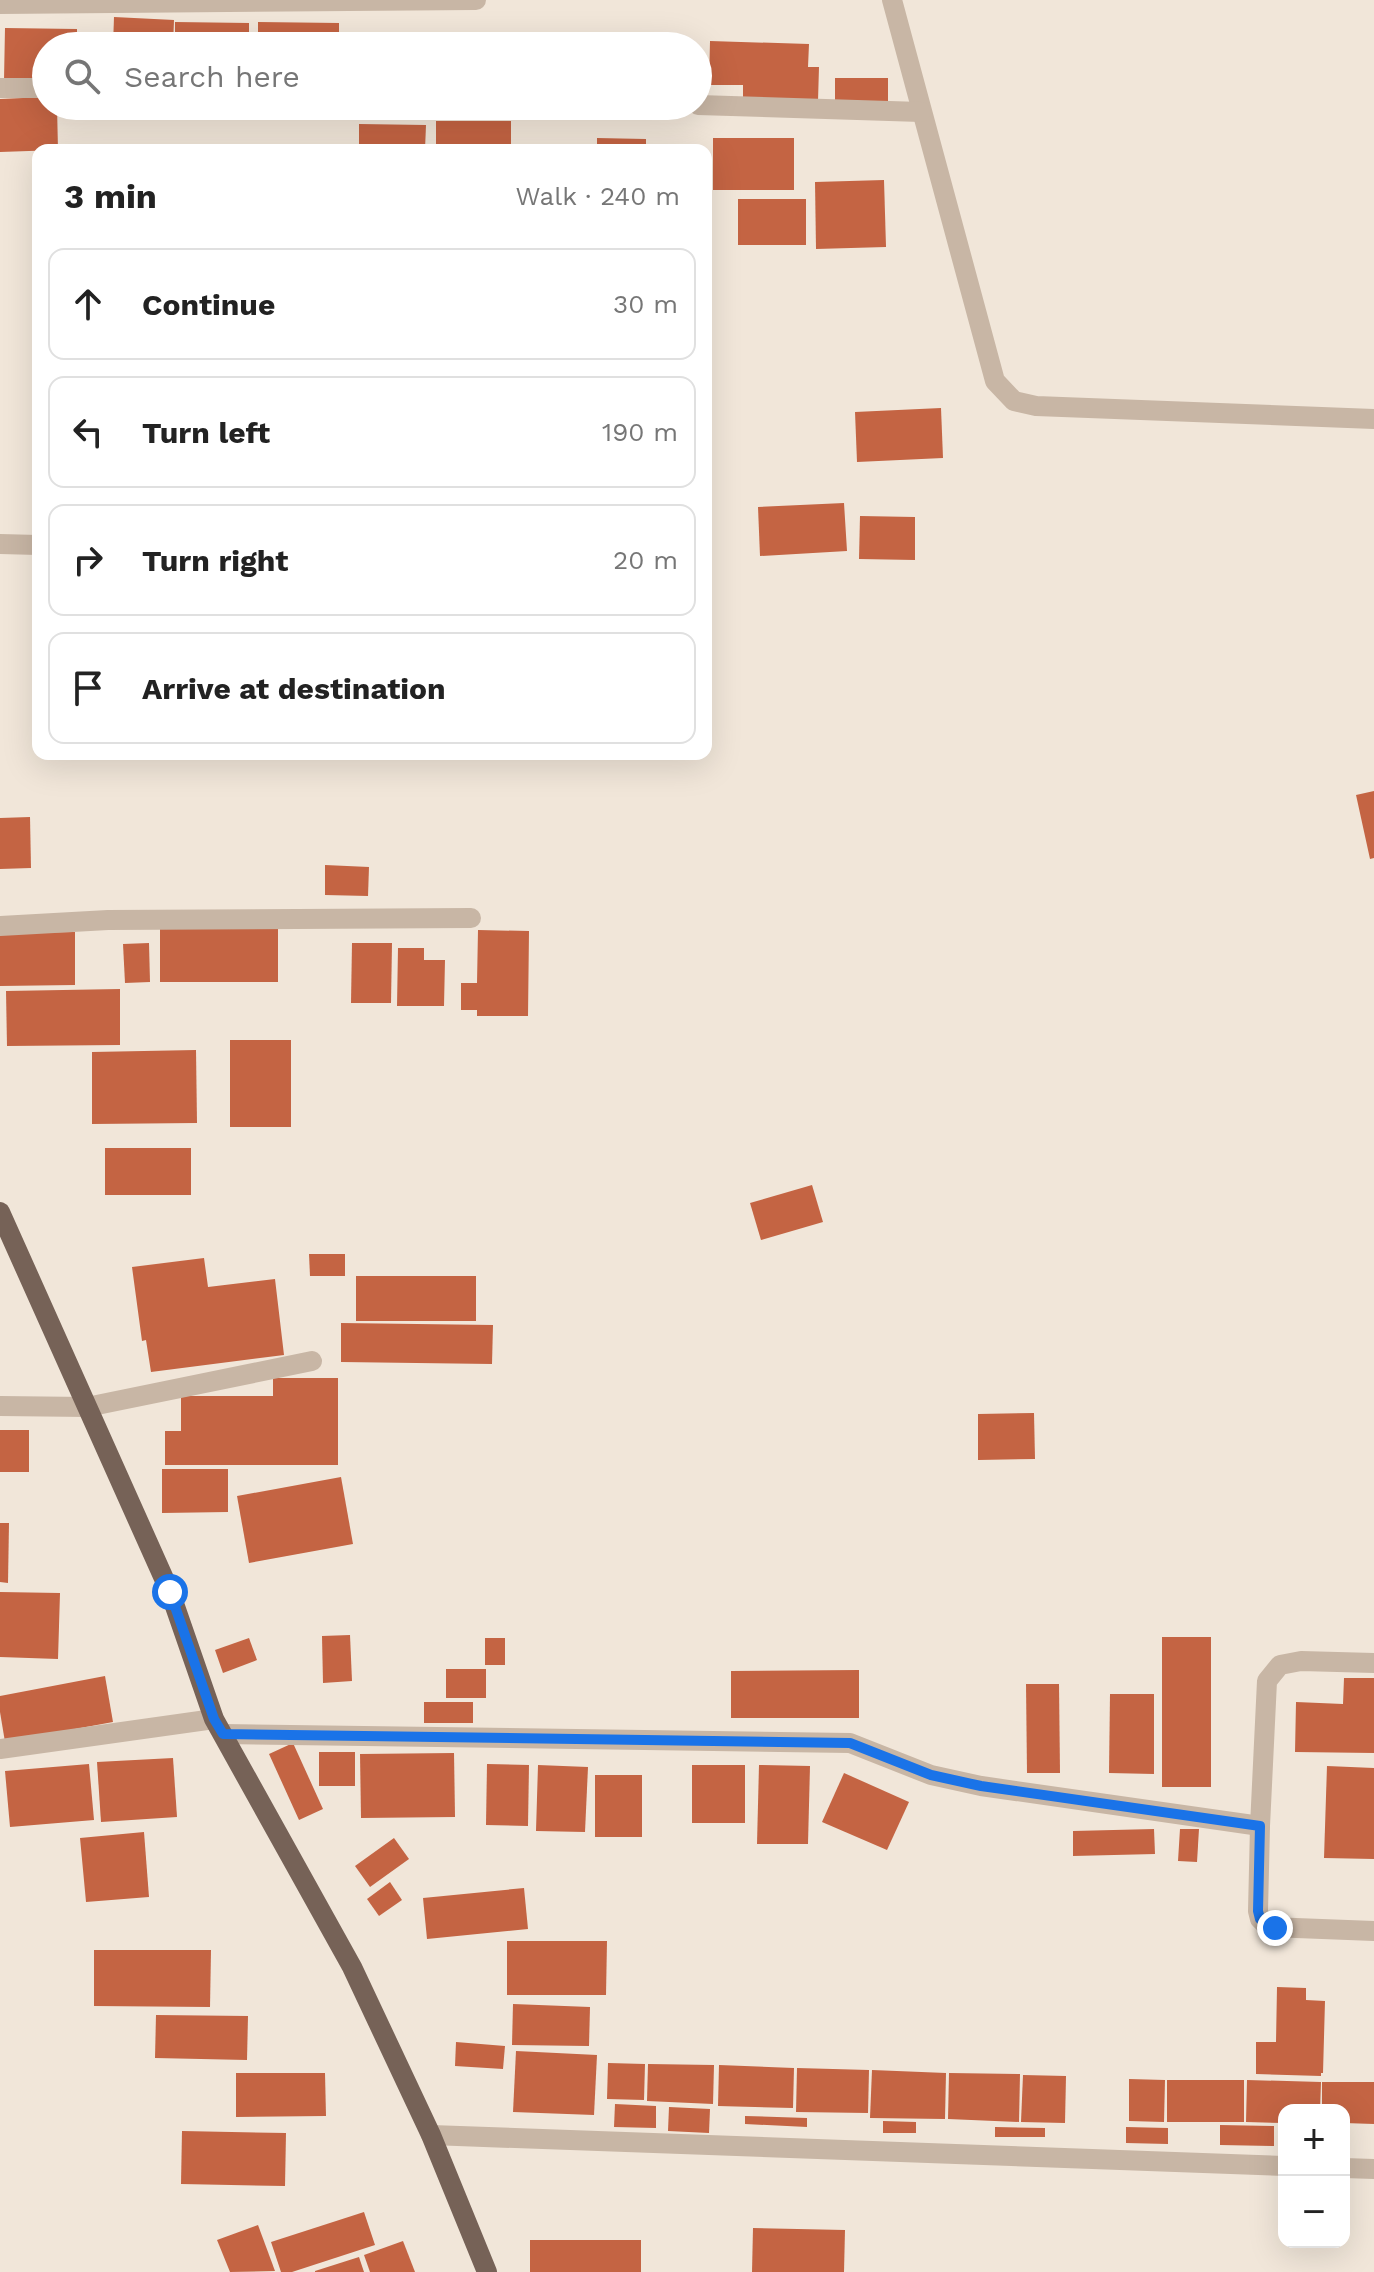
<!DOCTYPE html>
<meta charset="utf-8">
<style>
body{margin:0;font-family:"Work Sans",sans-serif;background:#f6f6f6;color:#222}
.controls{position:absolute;right:24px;bottom:24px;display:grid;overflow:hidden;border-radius:16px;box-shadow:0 8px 32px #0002}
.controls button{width:72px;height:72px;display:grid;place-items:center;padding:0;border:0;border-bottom:2px solid #e0e0e0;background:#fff;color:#222;font:40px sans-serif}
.stop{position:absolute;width:24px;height:24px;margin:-18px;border:6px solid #1a73e8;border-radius:50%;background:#fff}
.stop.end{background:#1a73e8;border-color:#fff;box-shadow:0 2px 8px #0008}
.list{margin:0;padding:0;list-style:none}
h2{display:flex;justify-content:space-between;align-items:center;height:104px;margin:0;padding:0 32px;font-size:34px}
h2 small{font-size:26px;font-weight:400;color:#767676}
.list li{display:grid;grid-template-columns:52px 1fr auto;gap:24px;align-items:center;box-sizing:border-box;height:112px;margin:0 16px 16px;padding:0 16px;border:2px solid #e0e0e0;border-radius:16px}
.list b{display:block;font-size:30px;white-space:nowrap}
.list em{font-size:26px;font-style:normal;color:#767676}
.icon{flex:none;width:44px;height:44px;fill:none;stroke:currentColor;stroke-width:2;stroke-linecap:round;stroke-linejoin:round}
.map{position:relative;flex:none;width:1374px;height:2272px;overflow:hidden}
.search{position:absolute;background:#fff;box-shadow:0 8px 32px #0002;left:32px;top:32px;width:680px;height:88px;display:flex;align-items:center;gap:20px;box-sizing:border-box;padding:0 28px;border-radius:44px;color:#767676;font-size:30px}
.panel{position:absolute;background:#fff;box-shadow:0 8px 32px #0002;left:32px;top:144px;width:680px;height:616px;border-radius:16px}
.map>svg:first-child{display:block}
.building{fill:#c46443}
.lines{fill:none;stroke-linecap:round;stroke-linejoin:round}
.lane{stroke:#c8b6a5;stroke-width:20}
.street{stroke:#c8b6a5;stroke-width:20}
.primary{stroke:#766257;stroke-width:20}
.route{stroke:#1a73e8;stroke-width:10}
</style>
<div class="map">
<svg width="1374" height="2272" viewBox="0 0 1374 2272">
<rect width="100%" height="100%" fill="#f1e6d9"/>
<g class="building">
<polygon points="114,17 174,20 173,46 113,46"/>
<polygon points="175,22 249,23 249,46 175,46"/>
<polygon points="258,22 339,23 339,46 258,46"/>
<polygon points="5,28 77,29 77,46 46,46 46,81 4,80"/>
<polygon points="710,41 809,44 808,67 819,67 818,101 743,98 743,85 709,85"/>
<rect x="835" y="78" width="53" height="23"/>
<polygon points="46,97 46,106 57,106 58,150 0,152 0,99"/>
<rect x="436" y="121" width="75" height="29"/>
<polygon points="359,124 426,125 425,150 359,150"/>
<polygon points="597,138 646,139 646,150 597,150"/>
<rect x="713" y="138" width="81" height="52"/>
<polygon points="884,180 886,247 816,249 815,182"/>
<rect x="738" y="199" width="68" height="46"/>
<polygon points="941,408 943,458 857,462 855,412"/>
<polygon points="844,503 847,551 760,556 758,507"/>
<polygon points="860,516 915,517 915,560 859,559"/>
<polygon points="1374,791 1374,858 1370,859 1356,795"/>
<polygon points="30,817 31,868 0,869 0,818"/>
<polygon points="325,865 369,867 368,896 325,895"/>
<rect x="160" y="928" width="118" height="54"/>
<polygon points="478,930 529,931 528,1016 477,1016 477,1010 461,1010 461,983 477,983"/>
<polygon points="75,932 75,985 0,986 0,933"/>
<polygon points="149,943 150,982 125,983 123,944"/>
<polygon points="352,943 392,943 391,1003 351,1003"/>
<polygon points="398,948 424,948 424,960 445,960 444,1006 397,1006"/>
<polygon points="120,989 120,1045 7,1046 6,991"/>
<rect x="230" y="1040" width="61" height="87"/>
<polygon points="196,1050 197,1123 92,1124 92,1052"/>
<rect x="105" y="1148" width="86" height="47"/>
<polygon points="812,1185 823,1222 761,1240 750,1203"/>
<polygon points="309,1254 345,1254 345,1276 310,1276"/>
<polygon points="204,1258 208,1287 275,1279 284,1355 151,1372 146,1340 142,1341 132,1267"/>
<rect x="356" y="1276" width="120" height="45"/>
<polygon points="341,1323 493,1325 492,1364 341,1362"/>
<polygon points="273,1378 338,1378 338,1465 165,1465 165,1431 181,1431 181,1396 273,1396"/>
<polygon points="1034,1413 1035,1459 978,1460 978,1414"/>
<rect x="0" y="1430" width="29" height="42"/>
<polygon points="162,1469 228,1469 228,1512 162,1513"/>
<polygon points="341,1477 353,1544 249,1563 237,1496"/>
<polygon points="0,1523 9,1523 8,1583 0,1582"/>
<polygon points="0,1592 60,1593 58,1659 0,1657"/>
<polygon points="350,1635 352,1681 323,1683 322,1636"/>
<rect x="1162" y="1637" width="49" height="150"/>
<polygon points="249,1638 257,1660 223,1673 215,1650"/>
<rect x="485" y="1638" width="20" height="27"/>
<rect x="446" y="1669" width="40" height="29"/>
<polygon points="859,1670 859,1718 731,1718 731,1671"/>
<polygon points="105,1676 113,1722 5,1742 0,1712 0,1696"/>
<polygon points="1344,1678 1374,1678 1374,1753 1295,1752 1296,1702 1343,1704"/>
<polygon points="1026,1684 1059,1684 1060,1773 1027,1773"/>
<polygon points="1110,1694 1154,1694 1154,1774 1109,1773"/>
<rect x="424" y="1702" width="49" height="21"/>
<polygon points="293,1743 323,1809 299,1820 269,1754"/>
<rect x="319" y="1752" width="36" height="34"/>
<polygon points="454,1753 455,1817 361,1818 360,1754"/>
<polygon points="173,1758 177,1817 101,1822 97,1762"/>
<polygon points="89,1764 94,1820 10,1827 5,1771"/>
<polygon points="487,1764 529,1765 528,1826 486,1825"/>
<polygon points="538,1765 588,1767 585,1832 536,1831"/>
<rect x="692" y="1765" width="53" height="58"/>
<polygon points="759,1765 810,1766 808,1844 757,1844"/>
<polygon points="1327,1766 1374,1768 1374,1859 1324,1858"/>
<polygon points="844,1773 909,1802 887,1850 822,1822"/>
<rect x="595" y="1775" width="47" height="62"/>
<polygon points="1154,1829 1155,1854 1073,1856 1073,1831"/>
<polygon points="1180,1829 1199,1829 1197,1862 1178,1861"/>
<polygon points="144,1832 149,1897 86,1902 80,1838"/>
<polygon points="394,1838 409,1859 370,1887 355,1866"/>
<polygon points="390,1882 402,1900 379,1916 367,1899"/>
<polygon points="524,1888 528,1929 427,1939 423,1898"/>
<polygon points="507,1941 607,1941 606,1995 507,1995"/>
<polygon points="94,1950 211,1950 210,2007 94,2006"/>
<polygon points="1277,1987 1306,1988 1306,2000 1325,2001 1323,2073 1321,2073 1321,2076 1256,2074 1256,2042 1276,2042"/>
<polygon points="513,2004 590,2007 589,2046 512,2045"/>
<polygon points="156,2015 248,2016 247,2060 155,2058"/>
<polygon points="456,2042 505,2046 503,2069 455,2066"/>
<polygon points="516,2051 597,2055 594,2115 513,2112"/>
<polygon points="608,2063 645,2064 644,2100 607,2099"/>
<polygon points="648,2064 714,2065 713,2104 647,2101"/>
<polygon points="719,2065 794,2068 793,2108 718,2106"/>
<polygon points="797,2068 869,2070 868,2113 796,2112"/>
<polygon points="872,2070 946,2073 945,2119 870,2118"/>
<polygon points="236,2073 325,2073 326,2116 236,2117"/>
<polygon points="949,2073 1020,2074 1019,2122 948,2119"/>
<polygon points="1023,2075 1066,2076 1065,2123 1021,2122"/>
<polygon points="1129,2079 1165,2080 1164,2122 1129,2121"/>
<rect x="1167" y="2080" width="77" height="42"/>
<polygon points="1247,2080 1321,2082 1320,2110 1284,2110 1284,2123 1246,2122"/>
<polygon points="1322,2082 1374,2082 1374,2124 1344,2123 1344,2110 1322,2110"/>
<polygon points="615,2104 656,2106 656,2128 614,2127"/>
<polygon points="669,2107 710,2109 709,2133 668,2131"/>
<polygon points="745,2116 807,2118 807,2127 745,2124"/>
<polygon points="883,2121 916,2122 916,2133 883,2133"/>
<polygon points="1220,2125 1274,2126 1274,2146 1220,2145"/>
<polygon points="995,2127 1045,2128 1045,2137 995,2137"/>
<polygon points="1126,2127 1168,2128 1168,2144 1126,2143"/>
<polygon points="182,2131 286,2133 285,2186 181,2184"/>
<polygon points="364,2212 375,2245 292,2272 281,2272 271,2242"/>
<polygon points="258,2225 275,2271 230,2272 217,2240"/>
<polygon points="753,2228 845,2230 844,2272 752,2272"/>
<rect x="530" y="2240" width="111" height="32"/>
<polygon points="403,2241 415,2272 370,2272 364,2255"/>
<polygon points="359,2257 364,2272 315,2272 315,2271"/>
</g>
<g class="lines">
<g class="lane">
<polyline points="0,1406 87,1407 312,1361"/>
<polyline points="0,1749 214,1719"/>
</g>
<g class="street">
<polyline points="892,0 995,381 1014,401 1036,406 1374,419"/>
<polyline points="0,4 476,0"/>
<polyline points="0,88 46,88"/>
<polyline points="698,105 921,112"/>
<polyline points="0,544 38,545"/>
<polyline points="0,926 108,920 471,918"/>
<polyline points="1374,1663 1301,1661 1280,1665 1267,1681 1260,1826 1258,1911 1260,1919 1268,1927 1374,1931"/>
<polyline points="223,1734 850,1743 931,1775 981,1786 1260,1826"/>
<polyline points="431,2135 1284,2166"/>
<polyline points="1344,2168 1374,2169"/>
</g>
<polyline class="primary" points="0,1212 170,1592 214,1719 352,1967 431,2135 487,2272"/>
</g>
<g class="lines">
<polyline class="route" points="170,1592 214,1719 223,1734 850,1743 931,1775 981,1786 1260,1826 1258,1911 1260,1919 1268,1927 1275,1928"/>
</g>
</svg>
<div class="controls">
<button>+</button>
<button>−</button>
</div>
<div class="stop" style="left:170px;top:1592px"></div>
<div class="stop end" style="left:1275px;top:1928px"></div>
<div class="search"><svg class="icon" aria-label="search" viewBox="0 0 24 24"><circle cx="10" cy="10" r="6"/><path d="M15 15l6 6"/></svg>Search here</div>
<section class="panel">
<h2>3 min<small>Walk · 240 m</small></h2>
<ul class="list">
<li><svg class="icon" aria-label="ahead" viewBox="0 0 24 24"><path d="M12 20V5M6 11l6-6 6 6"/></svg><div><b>Continue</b></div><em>30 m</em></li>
<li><svg class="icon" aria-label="left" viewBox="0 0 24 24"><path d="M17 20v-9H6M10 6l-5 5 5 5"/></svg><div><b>Turn left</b></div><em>190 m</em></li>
<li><svg class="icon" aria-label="right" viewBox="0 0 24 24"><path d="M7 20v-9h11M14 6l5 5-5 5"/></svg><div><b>Turn right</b></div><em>20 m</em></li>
<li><svg class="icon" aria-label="arrive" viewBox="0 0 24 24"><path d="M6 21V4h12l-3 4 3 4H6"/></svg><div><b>Arrive at destination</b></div></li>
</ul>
</section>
</div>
